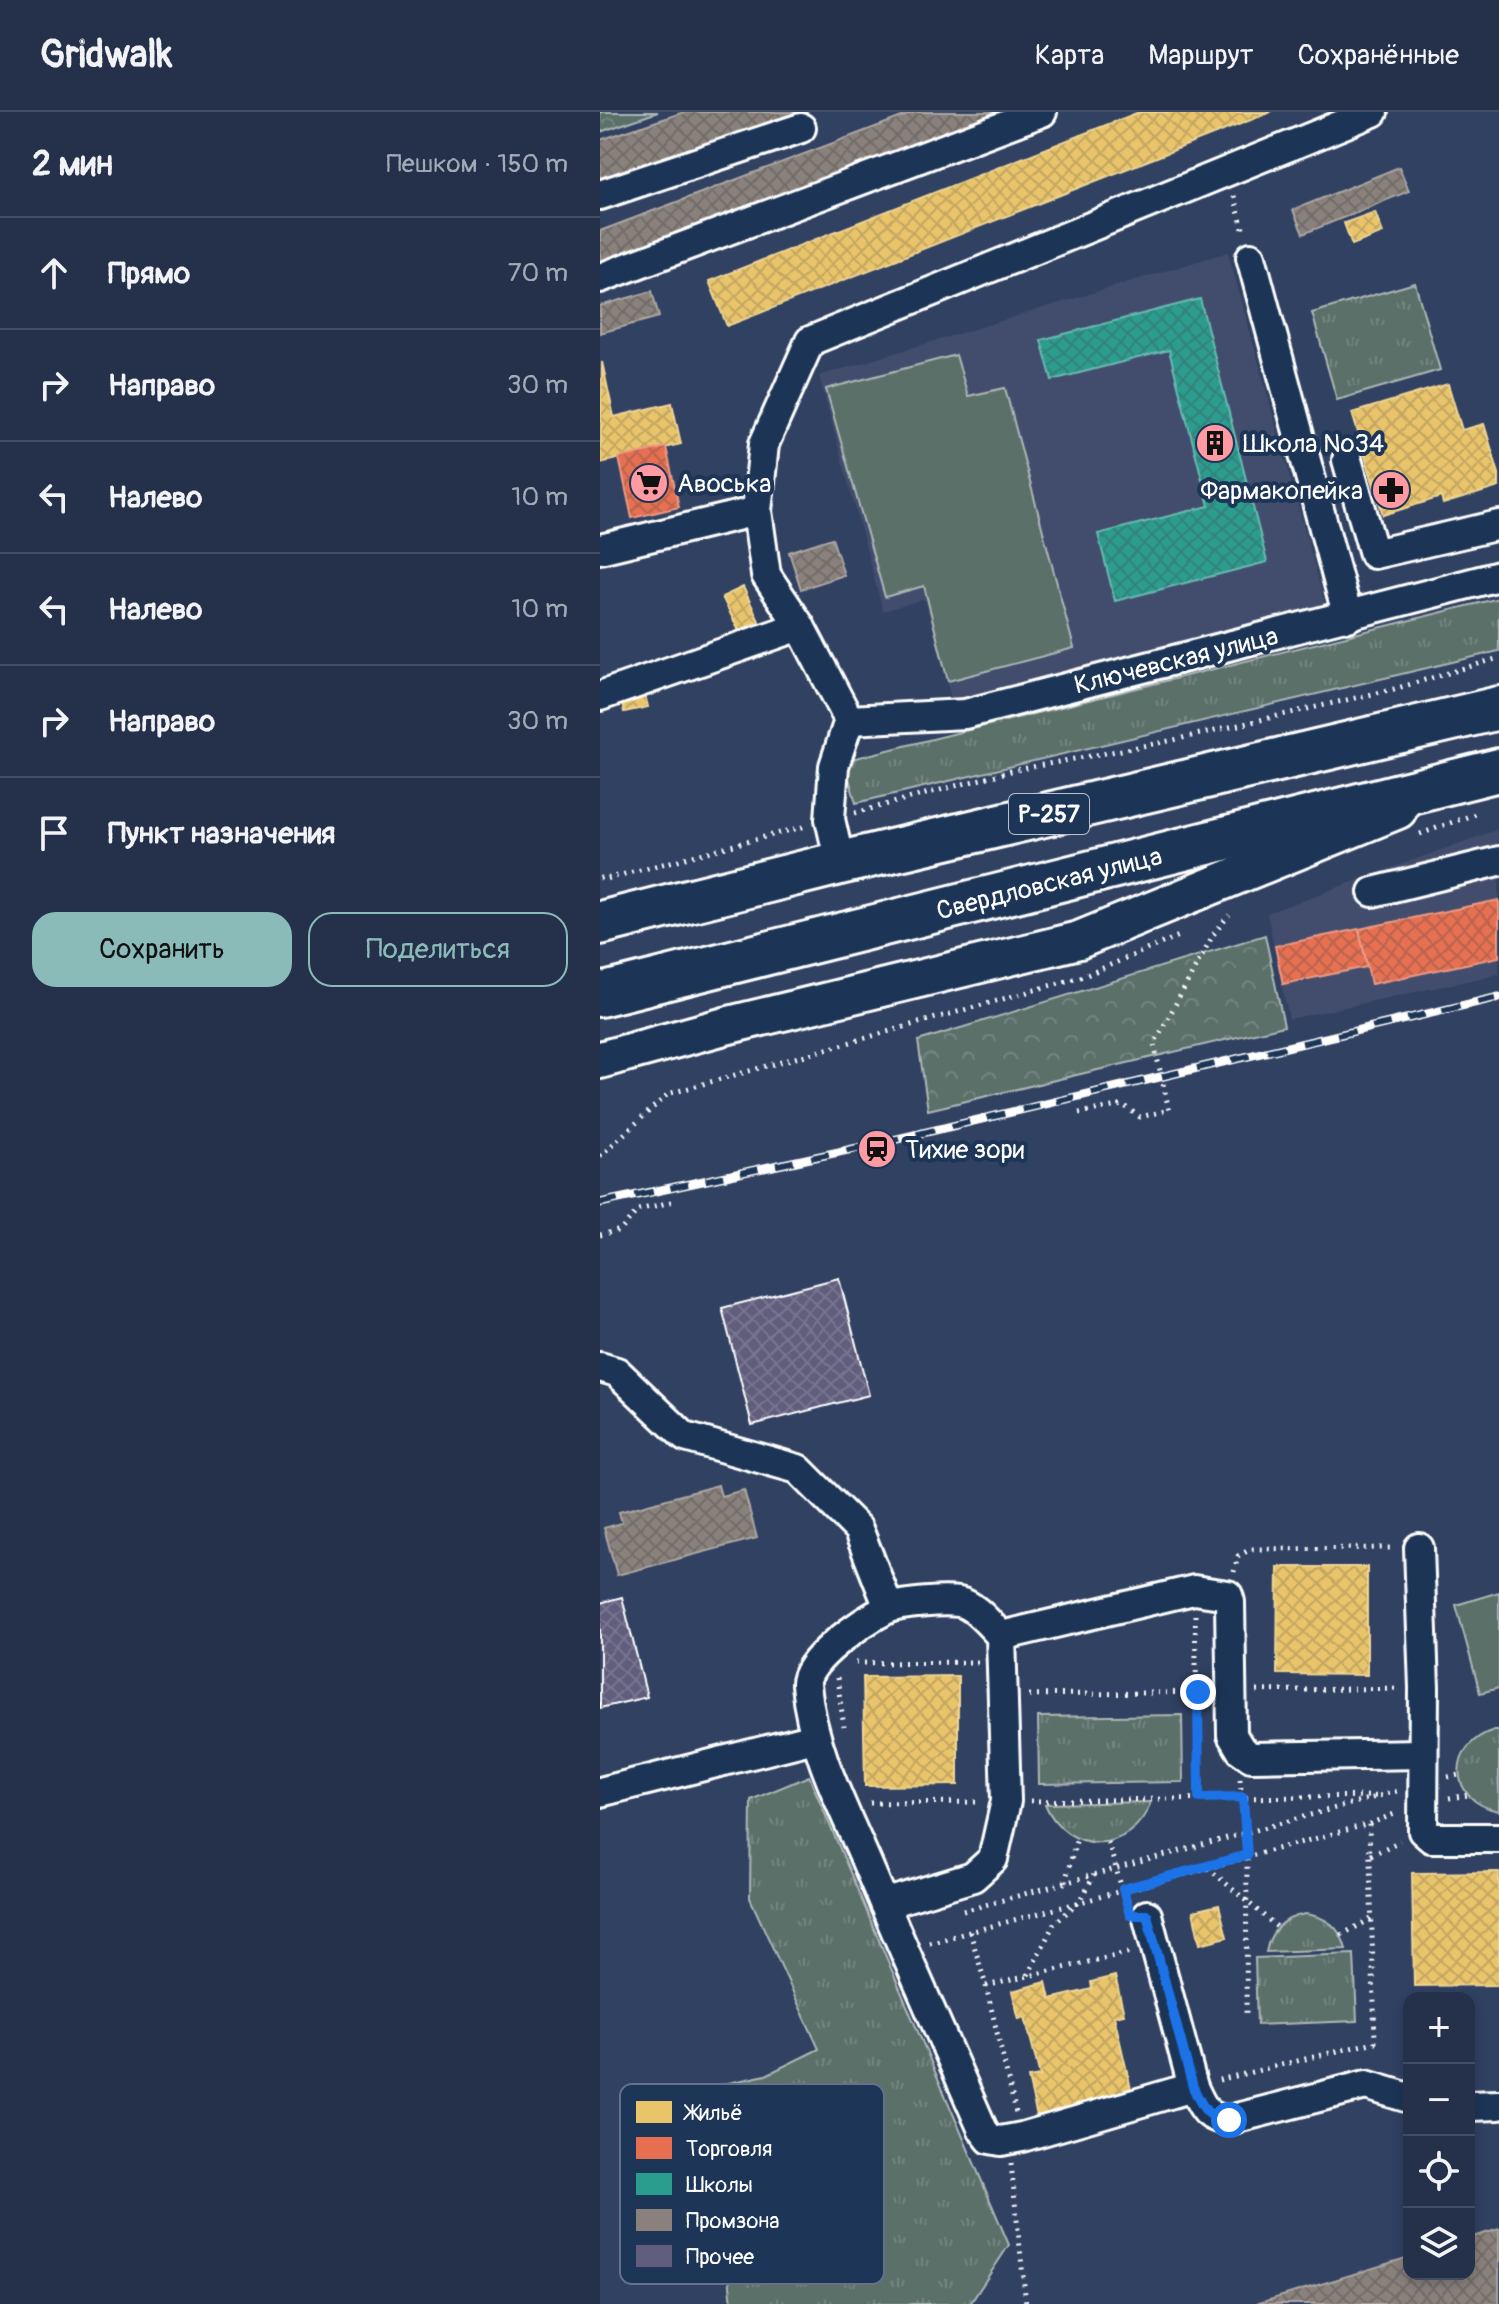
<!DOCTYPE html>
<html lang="ru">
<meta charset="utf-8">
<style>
body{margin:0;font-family:Pangolin,sans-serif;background:#2d3951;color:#f1f3f6}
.controls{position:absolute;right:24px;bottom:24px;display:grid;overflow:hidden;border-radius:16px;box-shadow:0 4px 12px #0003}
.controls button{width:72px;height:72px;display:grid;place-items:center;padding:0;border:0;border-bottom:2px solid #424c62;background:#25314a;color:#f1f3f6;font:40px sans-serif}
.stop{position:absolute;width:24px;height:24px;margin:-18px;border:6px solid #1a73e8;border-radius:50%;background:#fff}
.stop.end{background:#1a73e8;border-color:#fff;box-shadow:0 2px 8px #0008}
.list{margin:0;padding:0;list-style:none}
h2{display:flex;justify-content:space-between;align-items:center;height:104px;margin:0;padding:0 32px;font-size:34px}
h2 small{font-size:26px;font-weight:400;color:#a3a9b5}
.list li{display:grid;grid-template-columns:52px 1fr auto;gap:24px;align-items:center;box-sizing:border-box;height:112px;padding:0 32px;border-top:2px solid #424c62}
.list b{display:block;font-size:30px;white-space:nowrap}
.list em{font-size:26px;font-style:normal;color:#a3a9b5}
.actions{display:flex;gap:16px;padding:24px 32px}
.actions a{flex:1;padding:18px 0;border:2px solid #8bbbb9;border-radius:24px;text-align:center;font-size:28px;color:#8bbbb9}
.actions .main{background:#8bbbb9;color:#111}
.icon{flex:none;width:44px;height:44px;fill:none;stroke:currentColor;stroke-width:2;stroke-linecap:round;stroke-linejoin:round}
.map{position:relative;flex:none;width:899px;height:2192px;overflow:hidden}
header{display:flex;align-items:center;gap:48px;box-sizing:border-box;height:112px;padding:0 40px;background:#25314a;border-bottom:2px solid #424c62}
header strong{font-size:38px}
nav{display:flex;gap:44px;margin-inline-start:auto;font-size:28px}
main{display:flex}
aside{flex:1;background:#25314a}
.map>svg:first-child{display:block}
.built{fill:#434d6d}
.grass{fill:url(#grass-tufts);stroke:#adb7b5;stroke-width:2}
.forest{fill:url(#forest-crowns);stroke:#adb7b5;stroke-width:2}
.pitch{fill:#5b6f6b;stroke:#adb7b5;stroke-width:2}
.homes{fill:url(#homes-cross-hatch);stroke:#f0d697;stroke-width:2}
.shops{fill:url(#shops-cross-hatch);stroke:#ee9a85;stroke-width:2}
.schools{fill:url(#schools-cross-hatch);stroke:#6abab1;stroke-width:2}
.industry{fill:url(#industry-cross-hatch);stroke:#ada7a3;stroke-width:2}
.building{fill:url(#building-cross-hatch);stroke:#fff;stroke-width:2}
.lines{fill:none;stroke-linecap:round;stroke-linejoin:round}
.minor-casing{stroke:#fff;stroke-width:34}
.major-casing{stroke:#fff;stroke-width:42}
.highway-casing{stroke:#fff;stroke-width:48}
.path{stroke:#fff;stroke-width:5;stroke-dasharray:2 6;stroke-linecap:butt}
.minor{stroke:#1d3557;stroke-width:28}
.major{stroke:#1d3557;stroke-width:36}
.highway{stroke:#1d3557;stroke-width:42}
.rail-casing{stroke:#fff;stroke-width:9}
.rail{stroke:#1d3557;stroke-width:6;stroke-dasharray:18;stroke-linecap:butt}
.route{stroke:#1a73e8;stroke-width:10}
.labels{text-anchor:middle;stroke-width:8;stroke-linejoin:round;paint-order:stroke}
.shield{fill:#1d3557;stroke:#bbc2cd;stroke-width:2}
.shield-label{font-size:24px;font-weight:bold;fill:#fff}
.poi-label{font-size:26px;fill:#fff;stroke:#1d3557;text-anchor:start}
.street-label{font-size:26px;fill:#fff;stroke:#1d3557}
.key{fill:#1d3557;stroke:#617289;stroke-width:2}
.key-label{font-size:22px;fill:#fff}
</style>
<header>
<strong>Gridwalk</strong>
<nav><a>Карта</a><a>Маршрут</a><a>Сохранённые</a></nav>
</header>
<main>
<aside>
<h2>2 мин<small>Пешком · 150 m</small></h2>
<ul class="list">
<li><svg class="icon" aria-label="ahead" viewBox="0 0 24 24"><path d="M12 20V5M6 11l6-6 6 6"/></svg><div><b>Прямо</b></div><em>70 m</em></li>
<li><svg class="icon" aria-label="right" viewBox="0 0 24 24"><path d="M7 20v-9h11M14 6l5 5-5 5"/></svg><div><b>Направо</b></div><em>30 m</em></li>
<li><svg class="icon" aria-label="left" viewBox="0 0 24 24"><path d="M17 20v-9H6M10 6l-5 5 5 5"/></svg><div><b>Налево</b></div><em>10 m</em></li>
<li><svg class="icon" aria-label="left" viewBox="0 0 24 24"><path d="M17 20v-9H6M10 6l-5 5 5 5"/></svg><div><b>Налево</b></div><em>10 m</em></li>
<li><svg class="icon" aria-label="right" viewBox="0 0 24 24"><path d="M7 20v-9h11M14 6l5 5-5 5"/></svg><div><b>Направо</b></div><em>30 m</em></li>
<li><svg class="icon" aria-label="arrive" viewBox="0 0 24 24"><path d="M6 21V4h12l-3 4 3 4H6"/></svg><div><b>Пункт назначения</b></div></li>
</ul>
<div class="actions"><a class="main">Сохранить</a><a>Поделиться</a></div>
</aside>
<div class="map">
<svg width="899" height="2192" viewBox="0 0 899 2192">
<defs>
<pattern id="grass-tufts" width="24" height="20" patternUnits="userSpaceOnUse" patternTransform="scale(2)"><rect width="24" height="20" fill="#5b6f6b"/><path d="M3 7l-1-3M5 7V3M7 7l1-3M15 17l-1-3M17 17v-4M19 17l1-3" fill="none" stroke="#748581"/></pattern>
<pattern id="forest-crowns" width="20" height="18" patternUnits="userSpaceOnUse" patternTransform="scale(2)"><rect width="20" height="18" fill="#5b6f6b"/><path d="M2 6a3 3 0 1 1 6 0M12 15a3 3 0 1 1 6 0" fill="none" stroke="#748581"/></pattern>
<pattern id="homes-cross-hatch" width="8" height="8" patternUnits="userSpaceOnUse" patternTransform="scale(2)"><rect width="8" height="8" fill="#e9c46a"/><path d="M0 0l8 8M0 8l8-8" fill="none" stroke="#c2a662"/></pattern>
<pattern id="shops-cross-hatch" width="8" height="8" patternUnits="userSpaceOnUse" patternTransform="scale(2)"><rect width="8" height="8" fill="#e76f51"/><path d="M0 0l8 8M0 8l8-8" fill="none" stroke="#b86450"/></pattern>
<pattern id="schools-cross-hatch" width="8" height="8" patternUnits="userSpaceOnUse" patternTransform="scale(2)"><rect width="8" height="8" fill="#2a9d8f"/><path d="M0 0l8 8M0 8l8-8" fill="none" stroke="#368178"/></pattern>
<pattern id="industry-cross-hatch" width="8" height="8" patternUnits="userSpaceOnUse" patternTransform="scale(2)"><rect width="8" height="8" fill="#8a817c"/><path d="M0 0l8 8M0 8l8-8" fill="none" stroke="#716c69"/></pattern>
<pattern id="building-cross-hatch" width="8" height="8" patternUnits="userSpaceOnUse" patternTransform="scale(2)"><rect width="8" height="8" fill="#605d7d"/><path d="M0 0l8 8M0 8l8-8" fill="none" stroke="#787590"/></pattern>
</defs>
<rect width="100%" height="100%" fill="#314162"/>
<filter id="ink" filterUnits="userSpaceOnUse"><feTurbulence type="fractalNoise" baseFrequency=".0125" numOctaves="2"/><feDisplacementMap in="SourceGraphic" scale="16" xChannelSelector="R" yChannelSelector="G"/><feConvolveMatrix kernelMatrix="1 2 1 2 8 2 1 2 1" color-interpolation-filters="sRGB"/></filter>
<g filter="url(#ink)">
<g class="built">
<polygon points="628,140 727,499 353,594 325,487 283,499 219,264"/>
<polygon points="899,717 899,862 689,907 667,801"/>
</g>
<g class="grass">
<polygon points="815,171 840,258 737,288 712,201"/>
<polygon points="899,486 899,539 256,691 244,649"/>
<polygon points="582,1603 583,1670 439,1672 438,1605"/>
<path d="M894,1618H899V1699C848,1690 846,1633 894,1618Z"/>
<polygon points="209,1664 409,2133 370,2192 132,2192 109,1975 166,1963 219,1937 150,1786 151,1688"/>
<path d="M551,1690C531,1743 467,1744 445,1692Z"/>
<path d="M705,1802C727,1805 740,1815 746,1837L666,1840C670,1818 683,1806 705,1802Z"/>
<polygon points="754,1842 757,1909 657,1913 655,1846"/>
</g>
<g class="forest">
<polygon points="0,0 58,0 0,20"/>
<polygon points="665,823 684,914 328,998 318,929"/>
</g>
<g class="pitch">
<polygon points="356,243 368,284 405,276 474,536 348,569 324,474 285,485 226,277"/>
<polygon points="899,1480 899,1576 880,1581 856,1493"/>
</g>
<g class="homes">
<polygon points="539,0 671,0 127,214 109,169"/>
<polygon points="775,100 783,121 752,133 744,111"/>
<polygon points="2,250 14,305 72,291 81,332 0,351"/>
<polygon points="848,272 862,318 884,312 899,362 899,375 843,392 841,385 783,403 752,301"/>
<polygon points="143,475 159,509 139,519 122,485"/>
<polygon points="44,579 48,595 24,600 20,584"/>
<polygon points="678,1455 767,1455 767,1563 677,1562"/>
<polygon points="358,1564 358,1673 265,1674 263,1565"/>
<polygon points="899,1760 899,1873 814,1874 812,1761"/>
<polygon points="619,1793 627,1825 600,1832 593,1799"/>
<polygon points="515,1864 524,1902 514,1904 532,1981 437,2004 428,1966 440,1964 425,1905 419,1907 412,1879 446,1870 450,1887 492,1877 491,1870"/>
</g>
<g class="shops">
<polygon points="66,335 79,395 32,406 19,346"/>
<polygon points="899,788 899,845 771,872 759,817"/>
<polygon points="759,817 767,855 683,872 675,834"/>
</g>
<polygon class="schools" points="600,187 667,450 515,489 498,422 609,394 569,238 452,268 441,228"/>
<g class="industry">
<polygon points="84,0 201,0 0,68 0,28"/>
<polygon points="315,0 397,0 0,150 0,119"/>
<polygon points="799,55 809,79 703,122 693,98"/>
<polygon points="52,179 59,205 0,221 0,194"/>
<polygon points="232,426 244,463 201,477 189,440"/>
<polygon points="118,1373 121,1384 144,1378 157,1426 17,1463 4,1416 22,1411 19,1400"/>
<polygon points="899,2117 899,2192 656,2192 809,2145 809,2162 869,2162 869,2126"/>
</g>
<g class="building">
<polygon points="239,1166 269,1283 152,1313 122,1196"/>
<polygon points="22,1485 47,1585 0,1596 0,1491"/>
</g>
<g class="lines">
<defs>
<g id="minor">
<polyline points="0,83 201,16"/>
<polyline points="651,145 748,505"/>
<polyline points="0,166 442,0"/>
<polyline points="747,348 774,442 899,413"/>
<polyline points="0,437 157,399"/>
<polyline points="0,584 200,514"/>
<polyline points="249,608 365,602 899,464"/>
<polyline points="240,751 230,707 234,654 249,608 200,514 166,463 157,399 164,332 210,229 773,0"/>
<polyline points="773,780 899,749"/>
<polyline points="0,1255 17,1260 85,1325 198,1357 258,1417 289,1496"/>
<polyline points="819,1436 824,1576 823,1719 831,1726 899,1726"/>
<polyline points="401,1524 594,1478 628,1483 630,1490 632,1623 641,1638 651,1645 823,1642"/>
<polyline points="0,1680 215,1626"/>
<path d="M284,1792L373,1765L393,1747L406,1689L401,1524C390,1513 375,1493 359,1490C344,1488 300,1491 287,1497C265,1508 204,1548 206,1573C212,1638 244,1697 269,1756C306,1844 345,1931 383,2018L390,2027L401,2029L422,2025L593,1975L547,1803"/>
<path d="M593,1975C602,1994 606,2007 629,2008L766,1973L809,1986"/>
<polyline points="869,1994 899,1993"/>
</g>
<polyline id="major" points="0,948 125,914 479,828 798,698"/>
<g id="highway">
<polyline points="0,811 240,751 899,596"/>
<polyline points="0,883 899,658"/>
</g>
</defs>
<use href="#minor" class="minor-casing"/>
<use href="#major" class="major-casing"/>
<use href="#highway" class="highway-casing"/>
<g class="path">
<polyline points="634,84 644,120"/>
<polyline points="255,701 411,659 574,628 794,577 899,546"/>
<polyline points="820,722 878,701"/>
<polyline points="0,766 6,767 206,714"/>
<polyline points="479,1001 523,993 540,1005 569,998 554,932 613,823 629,803"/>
<polyline points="0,1044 68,982 484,864 579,824"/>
<polyline points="0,1123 21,1118 38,1098 75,1089"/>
<polyline points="634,1460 638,1444 651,1437 794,1436"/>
<polyline points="595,1503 599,1686"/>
<polyline points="256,1551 378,1550"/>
<polyline points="237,1566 244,1615"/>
<polyline points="657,1579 799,1576"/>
<polyline points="429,1583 607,1580"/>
<polyline points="848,1665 859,1663"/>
<polyline points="640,1667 647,1743 646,1905"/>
<polyline points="849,1686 868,1683"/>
<polyline points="430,1689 776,1684"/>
<polyline points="270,1691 380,1690"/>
<polyline points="508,1730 526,1790"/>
<polyline points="771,1743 800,1729"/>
<polyline points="608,1756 677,1815"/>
<polyline points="465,1770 477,1726"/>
<polyline points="363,1799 797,1679"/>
<polyline points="370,1820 386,1874 416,2001"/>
<polyline points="741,1823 773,1806"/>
<polyline points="329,1831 769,1712 797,1701"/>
<polyline points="428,1863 454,1812 481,1788 494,1763"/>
<polyline points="386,1874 531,1840"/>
<polyline points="619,1968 775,1930 769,1712"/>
<polyline points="411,2052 426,2192"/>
</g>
<use href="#minor" class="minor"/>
<use href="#major" class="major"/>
<use href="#highway" class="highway"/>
<defs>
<polyline id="rail" points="0,1091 276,1032 899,885"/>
</defs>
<use href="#rail" class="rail-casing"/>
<use href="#rail" class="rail"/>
</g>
</g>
<g class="lines" filter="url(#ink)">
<path class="route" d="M598,1580L599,1686L643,1685L647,1743L523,1777L530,1803H547L593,1975C602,1994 606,2007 629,2008"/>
</g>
<defs>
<symbol id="building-disc" viewBox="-11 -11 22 22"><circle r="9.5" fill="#ff9aa2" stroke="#1d3557"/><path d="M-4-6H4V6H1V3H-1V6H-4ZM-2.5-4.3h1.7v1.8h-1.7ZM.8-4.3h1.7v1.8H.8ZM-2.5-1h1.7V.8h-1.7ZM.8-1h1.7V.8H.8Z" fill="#111"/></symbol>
<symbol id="supermarket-disc" viewBox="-11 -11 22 22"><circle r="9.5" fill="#ff9aa2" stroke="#1d3557"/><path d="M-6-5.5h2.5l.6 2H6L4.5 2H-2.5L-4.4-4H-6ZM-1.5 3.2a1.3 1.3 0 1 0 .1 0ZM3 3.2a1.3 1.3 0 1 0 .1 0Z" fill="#111"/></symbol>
<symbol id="pharmacy-disc" viewBox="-11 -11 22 22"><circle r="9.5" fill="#ff9aa2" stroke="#1d3557"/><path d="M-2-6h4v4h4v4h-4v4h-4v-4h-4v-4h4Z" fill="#111"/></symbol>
<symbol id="station-disc" viewBox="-11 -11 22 22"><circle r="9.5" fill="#ff9aa2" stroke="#1d3557"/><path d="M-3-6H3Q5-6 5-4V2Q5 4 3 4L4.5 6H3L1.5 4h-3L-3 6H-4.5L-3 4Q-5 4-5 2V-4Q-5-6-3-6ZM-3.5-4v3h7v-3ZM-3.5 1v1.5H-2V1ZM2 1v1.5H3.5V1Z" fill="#111"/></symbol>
</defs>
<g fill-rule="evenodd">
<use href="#building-disc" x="593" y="309" width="44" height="44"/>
<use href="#supermarket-disc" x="27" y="349" width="44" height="44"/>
<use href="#pharmacy-disc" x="769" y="356" width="44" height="44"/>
<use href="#station-disc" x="255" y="1015" width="44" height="44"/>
</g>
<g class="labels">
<rect class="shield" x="409" y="682" width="80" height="40" rx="6"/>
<g class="shield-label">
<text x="449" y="710">Р-257</text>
</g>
<g class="poi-label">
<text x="643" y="340">Школа №34</text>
<text x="77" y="380">Авоська</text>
<text x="763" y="387" text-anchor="end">Фармакопейка</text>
<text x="305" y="1046">Тихие зори</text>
</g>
<g class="street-label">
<text transform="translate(576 548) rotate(-14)" y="9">Ключевская улица</text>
<text transform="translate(449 771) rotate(-14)" y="9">Свердловская улица</text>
</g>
</g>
<rect x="20" y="1972" width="264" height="200" rx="12" class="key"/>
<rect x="36" y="1989" width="36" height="22" fill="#e9c46a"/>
<rect x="36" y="2025" width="36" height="22" fill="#e76f51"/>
<rect x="36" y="2061" width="36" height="22" fill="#2a9d8f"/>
<rect x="36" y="2097" width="36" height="22" fill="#8a817c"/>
<rect x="36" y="2133" width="36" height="22" fill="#605d7d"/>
<g class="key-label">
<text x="86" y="2008">Жильё</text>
<text x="86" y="2044">Торговля</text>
<text x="86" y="2080">Школы</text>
<text x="86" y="2116">Промзона</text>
<text x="86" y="2152">Прочее</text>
</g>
</svg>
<div class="controls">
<button>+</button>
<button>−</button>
<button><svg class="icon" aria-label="locate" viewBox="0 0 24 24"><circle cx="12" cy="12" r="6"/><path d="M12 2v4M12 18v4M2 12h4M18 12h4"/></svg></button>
<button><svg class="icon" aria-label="layers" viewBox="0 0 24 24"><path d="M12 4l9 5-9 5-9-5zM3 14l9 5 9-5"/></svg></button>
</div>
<div class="stop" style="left:629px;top:2008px"></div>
<div class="stop end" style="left:598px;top:1580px"></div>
</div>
</main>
